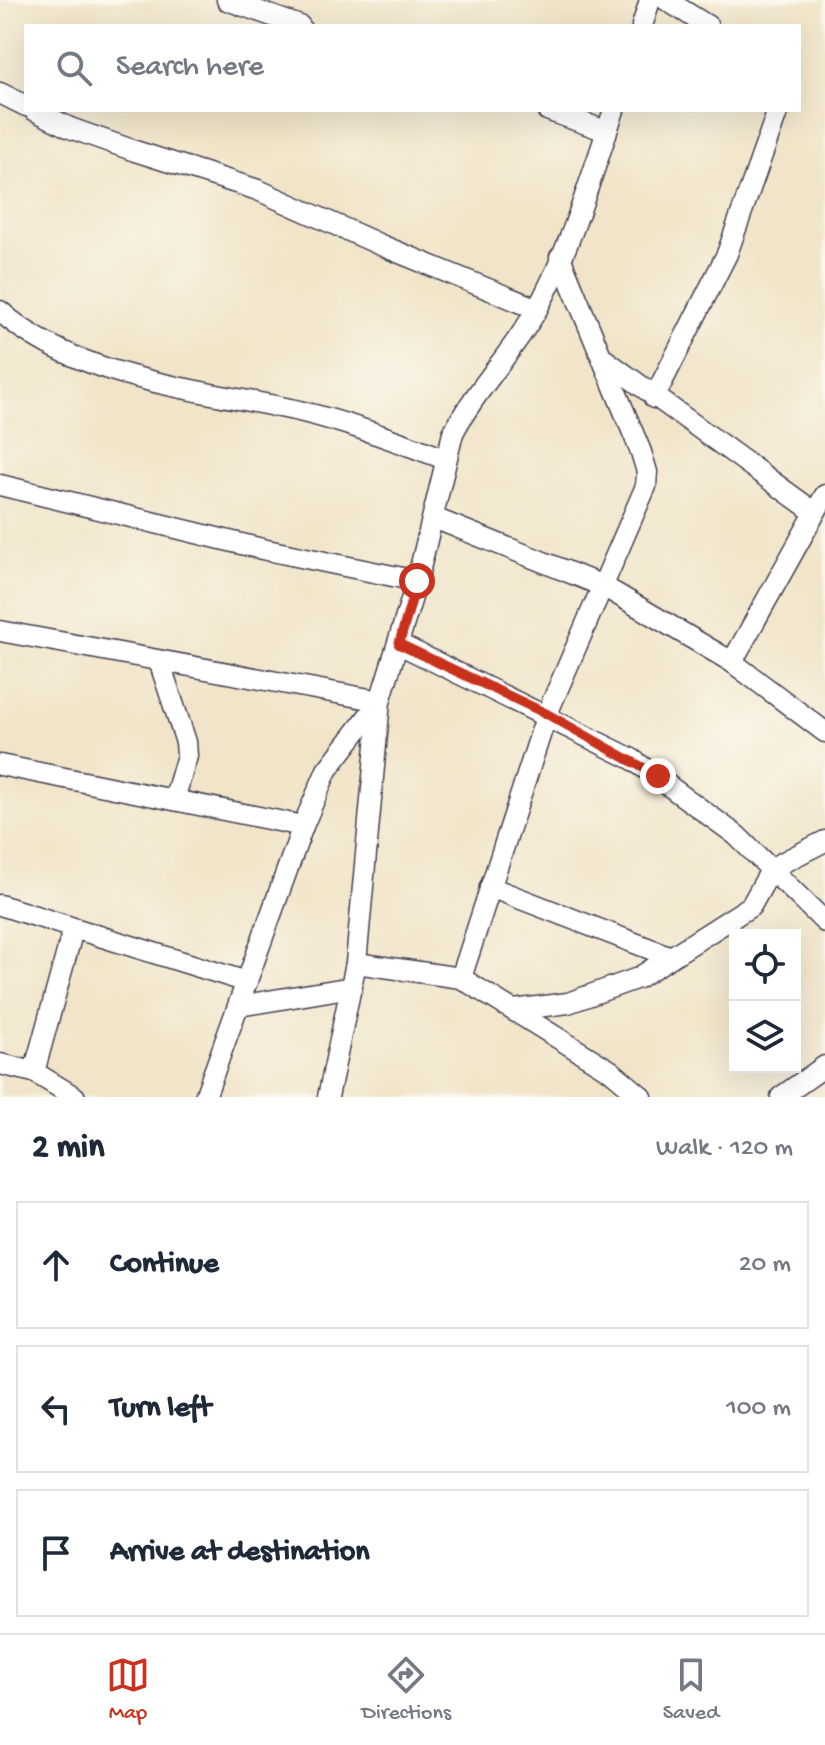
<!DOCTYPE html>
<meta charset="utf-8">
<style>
body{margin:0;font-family:"Gochi Hand",sans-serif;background:#f2f2f3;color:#1f2937}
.controls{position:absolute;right:24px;bottom:24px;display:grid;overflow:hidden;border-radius:0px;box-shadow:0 8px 32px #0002}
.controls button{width:72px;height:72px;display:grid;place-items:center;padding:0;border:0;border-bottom:2px solid #e0e1e3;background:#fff;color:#1f2937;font:40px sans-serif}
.stop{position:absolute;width:24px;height:24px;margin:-18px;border:6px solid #c8321e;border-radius:50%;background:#fff}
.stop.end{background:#c8321e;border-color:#fff;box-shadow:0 2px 8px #0008}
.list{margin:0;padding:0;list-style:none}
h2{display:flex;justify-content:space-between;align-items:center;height:104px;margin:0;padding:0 32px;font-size:34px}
h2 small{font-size:26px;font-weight:400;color:#747a83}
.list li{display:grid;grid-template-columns:52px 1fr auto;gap:24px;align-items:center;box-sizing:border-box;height:128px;margin:0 16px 16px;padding:0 16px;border:2px solid #e0e1e3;border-radius:0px}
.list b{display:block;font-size:30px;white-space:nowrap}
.list em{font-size:26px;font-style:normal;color:#747a83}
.icon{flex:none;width:44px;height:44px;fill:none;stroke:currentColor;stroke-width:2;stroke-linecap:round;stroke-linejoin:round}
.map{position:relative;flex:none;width:825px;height:1097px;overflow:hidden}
.search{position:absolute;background:#fff;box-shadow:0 8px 32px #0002;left:24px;right:24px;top:24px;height:88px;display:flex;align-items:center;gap:20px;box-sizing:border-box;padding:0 28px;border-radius:0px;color:#747a83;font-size:30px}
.sheet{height:536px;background:#fff}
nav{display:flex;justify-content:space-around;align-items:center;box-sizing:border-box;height:112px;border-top:2px solid #e0e1e3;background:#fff;font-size:22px;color:#747a83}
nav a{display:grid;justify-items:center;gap:4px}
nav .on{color:#c8321e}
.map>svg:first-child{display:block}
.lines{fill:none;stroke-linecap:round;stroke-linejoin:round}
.minor-casing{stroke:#413f50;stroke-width:23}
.minor{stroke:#fff;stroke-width:20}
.route{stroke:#c8321e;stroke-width:10}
</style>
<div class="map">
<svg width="825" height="1097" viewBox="0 0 825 1097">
<rect width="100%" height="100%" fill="#fbf7ec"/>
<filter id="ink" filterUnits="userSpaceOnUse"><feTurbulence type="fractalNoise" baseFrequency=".0125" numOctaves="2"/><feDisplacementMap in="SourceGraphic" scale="16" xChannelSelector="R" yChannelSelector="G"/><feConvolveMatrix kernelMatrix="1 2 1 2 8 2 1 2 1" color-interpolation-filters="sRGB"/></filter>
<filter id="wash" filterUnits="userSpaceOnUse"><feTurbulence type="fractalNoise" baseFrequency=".006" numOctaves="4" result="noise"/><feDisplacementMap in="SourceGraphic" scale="32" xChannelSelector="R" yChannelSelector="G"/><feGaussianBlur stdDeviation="1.8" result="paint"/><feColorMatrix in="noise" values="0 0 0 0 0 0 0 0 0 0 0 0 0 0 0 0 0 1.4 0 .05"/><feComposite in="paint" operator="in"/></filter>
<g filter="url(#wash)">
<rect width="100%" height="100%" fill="#f1e4c8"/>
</g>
<g filter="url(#ink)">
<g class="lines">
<defs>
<g id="minor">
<polyline points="227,0 300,26"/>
<polyline points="666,0 708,26"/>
<polyline points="642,26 650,0"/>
<polyline points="0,93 26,106"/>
<polyline points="34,110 70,128 135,151 258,190 383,246 537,309"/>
<polyline points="547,110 606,131"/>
<path d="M0,311C74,379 204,390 299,411C349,423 397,441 445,459"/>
<polyline points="604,359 814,512"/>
<polyline points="654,398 727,254 778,110"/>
<polyline points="0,485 262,549 417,581"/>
<polyline points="434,518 603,586 732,662 825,732"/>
<polyline points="0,631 380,701 356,963 328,1097"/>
<polyline points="399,644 632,759 736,835 825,922"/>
<polyline points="159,661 186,742 187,756 174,800"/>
<polyline points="732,662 825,495"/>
<polyline points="0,765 303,826"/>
<polyline points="490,887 671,957"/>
<polyline points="0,905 247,982"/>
<polyline points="356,963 461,978 611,1071 642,1097"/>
<polyline points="461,978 547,714 646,486 647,472 641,452 560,257"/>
<polyline points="239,1006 352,987"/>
<polyline points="514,1010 568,1003 638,978 751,906 772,868 825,841"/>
<polyline points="0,1064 34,1072 75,1097"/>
<polyline points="34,1072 73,930"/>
<path d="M205,1097L303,826L327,770L380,701L417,581L453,433C474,392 512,353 536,311C568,255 593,172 614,110"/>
<polyline points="781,1097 825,1066"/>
</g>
</defs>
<use href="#minor" class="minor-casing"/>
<use href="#minor" class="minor"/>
</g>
</g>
<g class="lines" filter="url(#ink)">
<polyline class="route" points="417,581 399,644 547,714 658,776"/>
</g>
</svg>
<div class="controls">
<button><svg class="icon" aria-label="locate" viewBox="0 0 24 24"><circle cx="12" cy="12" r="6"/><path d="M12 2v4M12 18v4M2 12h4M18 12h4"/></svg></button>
<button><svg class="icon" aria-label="layers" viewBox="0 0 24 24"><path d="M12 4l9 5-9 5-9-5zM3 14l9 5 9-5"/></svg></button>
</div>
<div class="stop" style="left:417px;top:581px"></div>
<div class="stop end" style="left:658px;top:776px"></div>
<div class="search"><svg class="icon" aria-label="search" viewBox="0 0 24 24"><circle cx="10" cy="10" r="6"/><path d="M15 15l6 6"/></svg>Search here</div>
</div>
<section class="sheet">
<h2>2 min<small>Walk · 120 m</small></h2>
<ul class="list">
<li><svg class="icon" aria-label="ahead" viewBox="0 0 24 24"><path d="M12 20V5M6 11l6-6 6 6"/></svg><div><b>Continue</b></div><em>20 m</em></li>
<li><svg class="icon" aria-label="left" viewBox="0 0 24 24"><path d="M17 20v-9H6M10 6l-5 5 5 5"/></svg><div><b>Turn left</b></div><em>100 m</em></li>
<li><svg class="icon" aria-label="arrive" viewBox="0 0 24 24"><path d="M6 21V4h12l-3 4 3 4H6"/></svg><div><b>Arrive at destination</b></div></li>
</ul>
</section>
<nav>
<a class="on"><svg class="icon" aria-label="map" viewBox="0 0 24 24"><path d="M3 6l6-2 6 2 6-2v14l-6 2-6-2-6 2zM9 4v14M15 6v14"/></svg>Map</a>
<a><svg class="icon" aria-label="directions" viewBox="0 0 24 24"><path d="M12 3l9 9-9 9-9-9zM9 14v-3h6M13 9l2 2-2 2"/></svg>Directions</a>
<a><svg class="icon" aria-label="saved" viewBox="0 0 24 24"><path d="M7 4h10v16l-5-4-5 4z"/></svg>Saved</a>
</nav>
